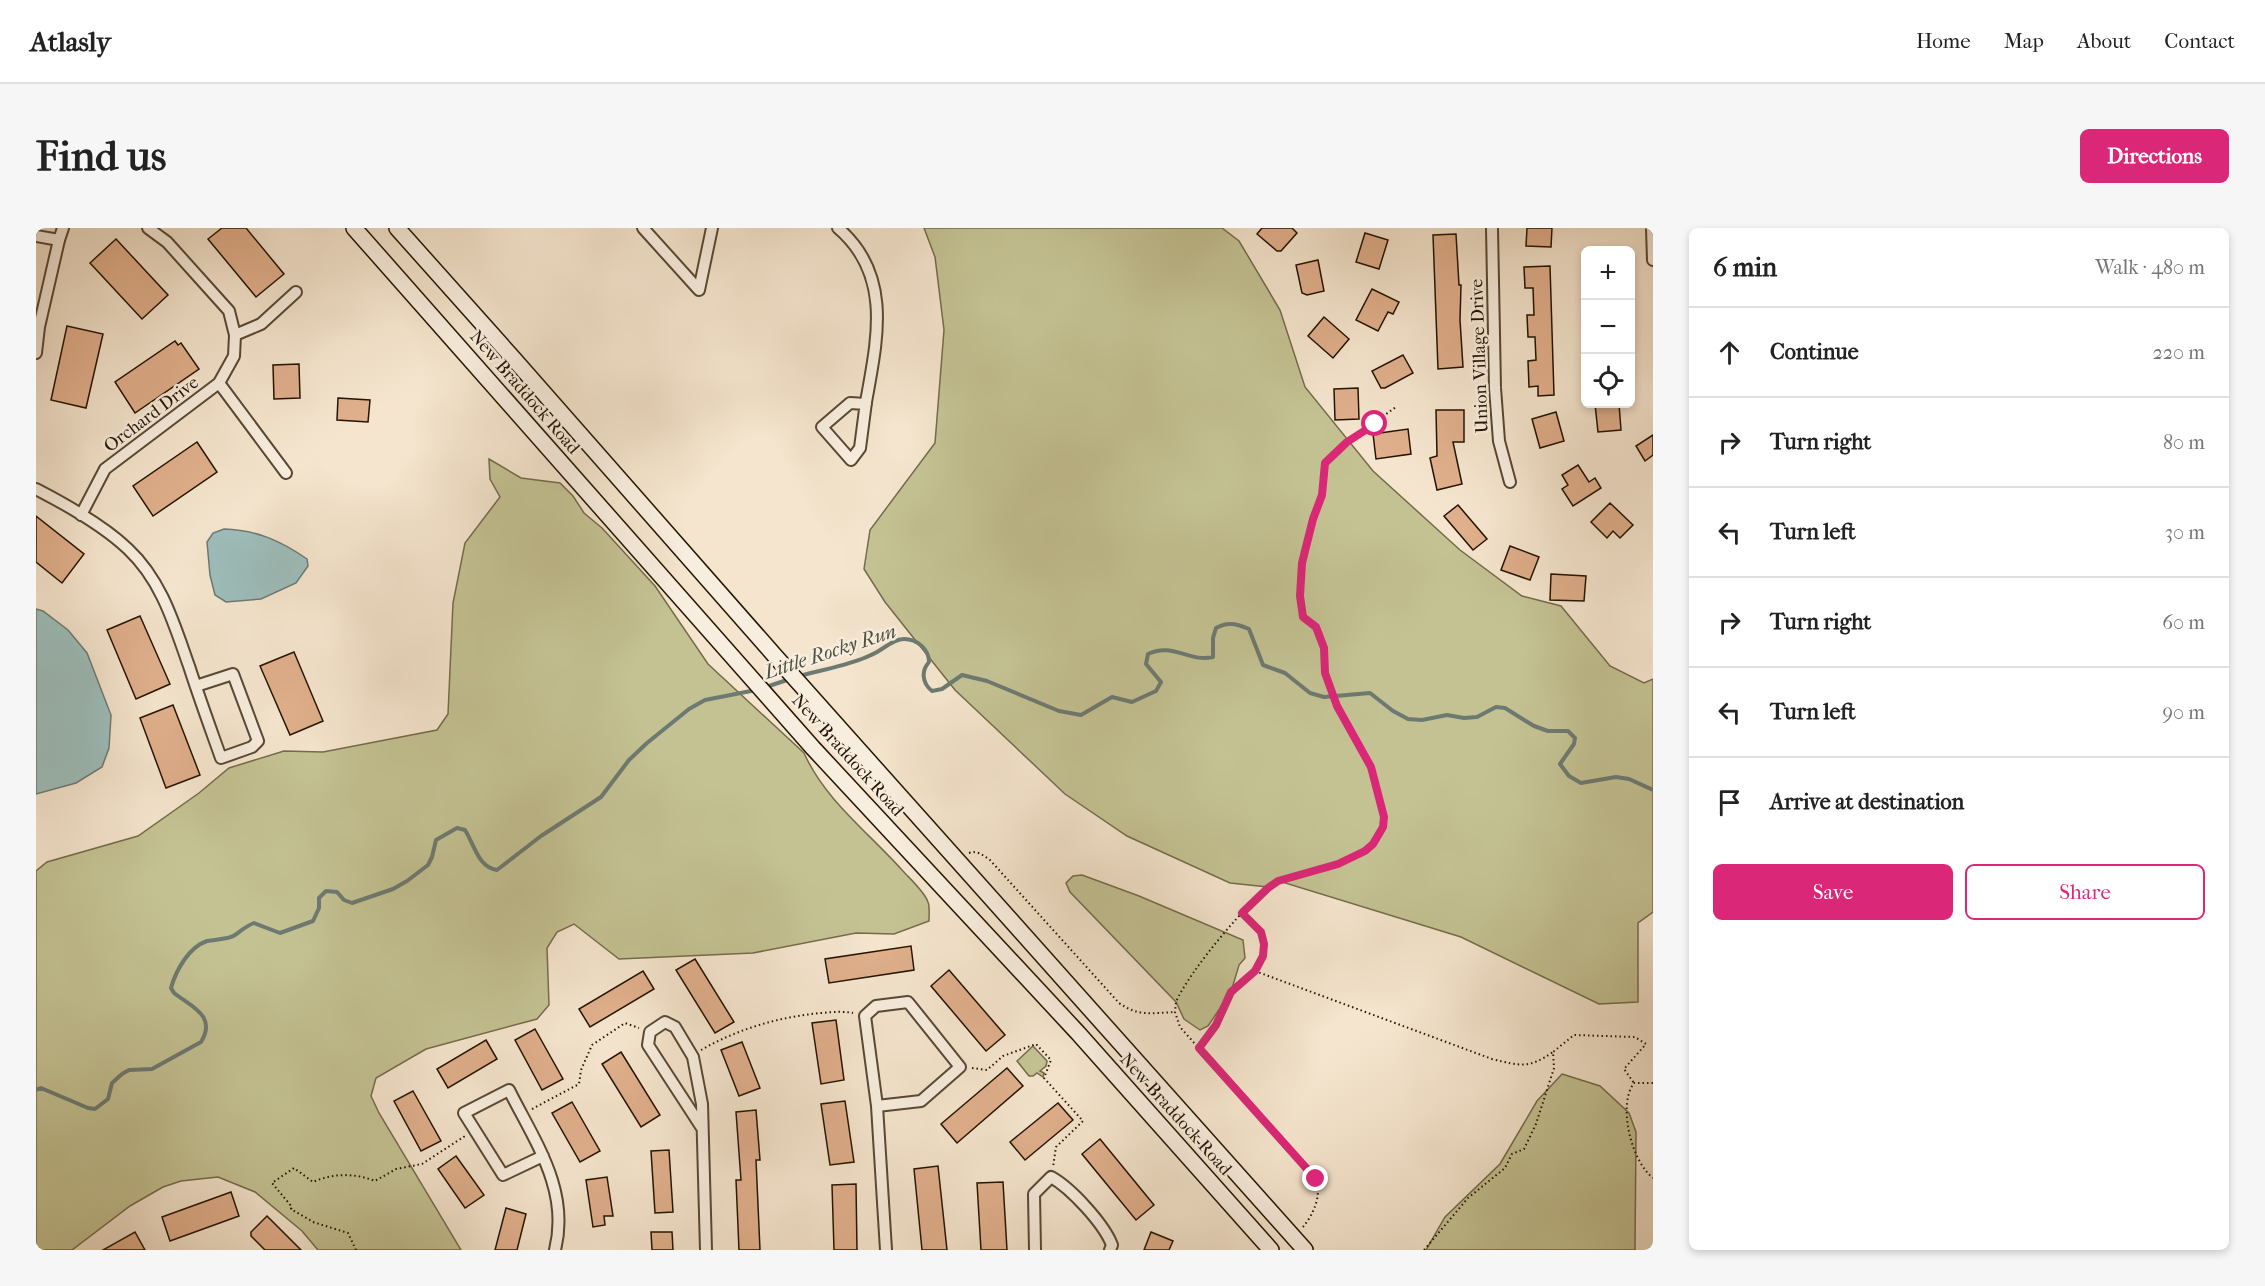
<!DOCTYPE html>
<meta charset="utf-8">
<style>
body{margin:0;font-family:"IM FELL French Canon",serif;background:#f6f6f6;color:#222}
.controls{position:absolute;right:18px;top:18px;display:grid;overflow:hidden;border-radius:9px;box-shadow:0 3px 9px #0003}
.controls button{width:54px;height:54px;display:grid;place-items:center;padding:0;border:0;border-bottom:2px solid #e0e0e0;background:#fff;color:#222;font:30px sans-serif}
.stop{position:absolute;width:18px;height:18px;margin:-14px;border:4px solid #db2777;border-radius:50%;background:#fff}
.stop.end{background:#db2777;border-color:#fff;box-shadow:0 2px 6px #0008}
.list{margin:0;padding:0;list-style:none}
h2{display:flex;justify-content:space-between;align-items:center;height:78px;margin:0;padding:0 24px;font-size:26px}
h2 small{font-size:20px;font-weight:400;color:#767676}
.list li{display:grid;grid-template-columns:39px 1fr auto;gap:18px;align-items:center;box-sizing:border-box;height:90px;padding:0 24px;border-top:2px solid #e0e0e0}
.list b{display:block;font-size:22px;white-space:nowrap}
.list em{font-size:20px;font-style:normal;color:#767676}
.actions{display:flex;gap:12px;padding:18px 24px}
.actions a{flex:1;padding:14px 0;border:2px solid #db2777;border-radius:9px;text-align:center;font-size:21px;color:#db2777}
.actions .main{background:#db2777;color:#fff}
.icon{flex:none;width:33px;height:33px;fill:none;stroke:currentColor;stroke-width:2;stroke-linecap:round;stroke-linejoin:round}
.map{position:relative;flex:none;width:1617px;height:1022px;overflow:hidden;border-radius:9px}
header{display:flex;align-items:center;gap:36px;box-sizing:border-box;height:84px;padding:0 30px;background:#fff;border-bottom:2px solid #e0e0e0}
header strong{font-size:28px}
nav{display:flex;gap:33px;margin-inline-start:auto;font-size:21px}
.intro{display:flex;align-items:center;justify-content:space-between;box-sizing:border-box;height:144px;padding:0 36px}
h1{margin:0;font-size:42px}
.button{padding:15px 27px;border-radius:9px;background:#db2777;color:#fff;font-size:21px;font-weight:700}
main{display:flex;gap:36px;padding:0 36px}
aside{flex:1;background:#fff;border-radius:9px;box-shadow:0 3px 9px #0003}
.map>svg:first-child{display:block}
.green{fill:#c4c293;stroke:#746b4a;stroke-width:1.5}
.water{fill:#9dbebc;stroke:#6d7a71;stroke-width:1.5}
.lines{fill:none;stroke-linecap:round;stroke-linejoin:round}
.stream{stroke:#6d7a71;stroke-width:4}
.building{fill:#e0af8c;stroke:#241400;stroke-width:1.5}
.street-casing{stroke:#584834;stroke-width:14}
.secondary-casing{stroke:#241400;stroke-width:18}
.path{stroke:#241400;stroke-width:2;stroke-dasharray:1.5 3;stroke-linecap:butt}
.street{stroke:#f8eedf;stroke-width:10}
.secondary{stroke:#f8eedf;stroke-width:15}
.route{stroke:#db2777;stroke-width:8}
.labels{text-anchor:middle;stroke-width:5;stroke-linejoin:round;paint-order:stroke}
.street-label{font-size:18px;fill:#241400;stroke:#f8eedf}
.water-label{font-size:20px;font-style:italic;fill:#4e5042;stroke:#f8eedf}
</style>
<header>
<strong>Atlasly</strong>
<nav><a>Home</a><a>Map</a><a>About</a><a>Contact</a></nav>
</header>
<div class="intro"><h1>Find us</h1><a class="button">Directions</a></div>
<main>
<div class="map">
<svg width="1617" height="1022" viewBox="0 0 1617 1022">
<rect width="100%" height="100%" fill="#f5e5ce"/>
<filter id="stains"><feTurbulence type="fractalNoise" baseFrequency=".00333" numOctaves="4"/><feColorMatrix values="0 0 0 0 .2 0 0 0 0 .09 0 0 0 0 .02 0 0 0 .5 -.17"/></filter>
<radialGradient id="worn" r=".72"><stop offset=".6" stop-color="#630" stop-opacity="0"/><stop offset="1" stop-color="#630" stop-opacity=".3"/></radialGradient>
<g class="green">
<polygon points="888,0 1186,0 1203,13 1244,82 1269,159 1337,243 1424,322 1486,368 1525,378 1574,438 1608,455 1617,451 1617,684 1602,695 1602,774 1563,776 1425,709 1243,653 1232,659 1194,655 1091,608 1029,566 919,462 849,374 828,341 834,302 899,215 908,102 899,29"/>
<path d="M453,231L485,250L524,255L537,268L548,285L566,300L619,358L672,436L768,525C789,572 832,604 866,642C874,651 888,663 892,674C894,679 893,688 893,693L858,706L820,705L717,725L583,731L538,696L521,704L511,720L513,777L501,791L390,821L340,850L335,868L343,885L425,1022H282L266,1003L219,964L182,949L145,953L127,959L94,978L36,1022H0V643L11,634L102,608L163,565L193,540L248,523L287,524L401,502L412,486L417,375L429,315L464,269L454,251Z"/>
<polygon points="1046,647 1103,668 1207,712 1209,730 1203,737 1195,764 1172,798 1164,802 1148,791 1140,774 1034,664 1030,655 1037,648"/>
<polygon points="997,818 1011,833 1010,838 1004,843 1008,845 1007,849 1001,845 997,848 993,848 981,833"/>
<polygon points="1526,846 1564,858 1593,885 1600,904 1599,1022 1390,1022 1409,989 1464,936 1501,873"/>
</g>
<g class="water">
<path d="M188,301C221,302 245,313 271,331L272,338L260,355L225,371L190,374L179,367L174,347L171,314L177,305Z"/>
<polygon points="0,381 7,383 32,402 51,425 75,487 73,520 66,539 40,555 0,566"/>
</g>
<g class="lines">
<g class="stream">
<path d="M764,448C788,441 812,438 835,427C846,423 856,411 868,411C881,411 893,421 893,434C885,443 886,455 896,463L906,461L926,447L951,453L1023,483L1045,487L1076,469L1096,474L1120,463L1125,454L1110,436L1112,426C1137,414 1154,435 1177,429V410L1180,400C1192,393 1201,396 1213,401L1227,437L1249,445L1274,465L1288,469L1334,465L1357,483L1372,491L1386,492L1411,487L1428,490L1441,489L1460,479L1469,480L1498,498L1512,503H1532L1539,510L1538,516L1524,536L1533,548L1545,555L1580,549L1593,551L1617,562"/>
<polyline points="730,459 754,451"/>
<path d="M0,862L5,860L52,880L59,881L72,871L76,855L86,846L93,842L116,841L165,814C181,788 156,779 138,765L135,760C140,742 153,719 171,713C180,711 191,712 199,707C206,702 210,698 218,695L244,705L277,693L283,680V670L290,663L301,664L308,672L316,675L357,661L371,653L392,637L396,629L400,612L421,600L429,602C439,618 442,639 461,642L505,608L565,569L593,532L611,515L653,481L669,472L720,462"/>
</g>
</g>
<g class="building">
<polygon points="186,0 210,0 248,46 220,69 172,11"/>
<polygon points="1226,0 1256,0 1261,5 1245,23 1241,23 1221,6"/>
<polygon points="1491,0 1516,0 1515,19 1490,18"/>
<polygon points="1329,5 1352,12 1343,41 1320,34"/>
<polygon points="1420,6 1423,57 1425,57 1424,92 1427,139 1402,141 1397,7"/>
<polygon points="80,11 132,67 106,91 54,35"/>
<polygon points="1282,32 1288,63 1271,67 1266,65 1260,37"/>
<polygon points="1514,38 1518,167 1502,168 1502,158 1493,159 1492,133 1500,132 1499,109 1492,109 1491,87 1498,87 1497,60 1489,60 1488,39"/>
<polygon points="1336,61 1363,74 1357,86 1352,84 1342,103 1320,92"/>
<polygon points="1288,89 1313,111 1297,130 1272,108"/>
<polygon points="31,98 67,106 50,180 15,172"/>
<polygon points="139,113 142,117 145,115 163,141 99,185 79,154"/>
<polygon points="1367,127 1377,145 1349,160 1345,160 1336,143"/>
<polygon points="263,136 264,170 238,171 237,137"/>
<polygon points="1322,160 1323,191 1299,192 1298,161"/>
<polygon points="302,170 334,172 332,194 301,192"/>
<polygon points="1559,176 1583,176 1585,202 1562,204"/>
<polygon points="1400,182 1428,182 1428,214 1417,214 1426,256 1401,262 1394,230 1401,228"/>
<polygon points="1520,184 1528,213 1504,220 1496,191"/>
<polygon points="1372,201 1375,226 1340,231 1337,206"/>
<polygon points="1617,207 1617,227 1609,233 1600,218"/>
<polygon points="161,214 181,244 117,288 97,258"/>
<polygon points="1542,237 1553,254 1559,250 1565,260 1537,278 1526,261 1532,257 1526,247"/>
<polygon points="1574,275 1597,297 1584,310 1577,303 1571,310 1555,294"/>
<polygon points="1422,277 1451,311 1437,322 1408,288"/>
<polygon points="0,288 48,326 26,355 0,334"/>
<polygon points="1474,318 1503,329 1494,352 1465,342"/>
<polygon points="1515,346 1550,348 1548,373 1514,372"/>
<polygon points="104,388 134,456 100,471 71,402"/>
<polygon points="258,424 287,493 254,507 224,438"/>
<polygon points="137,477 164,547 130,560 104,490"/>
<polygon points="875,718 878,742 793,755 789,731"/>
<polygon points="659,731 698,794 679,805 640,742"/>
<polygon points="913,742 969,807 950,823 895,758"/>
<polygon points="607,743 618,761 554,799 543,781"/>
<polygon points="800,792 808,852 785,856 776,795"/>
<polygon points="499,801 527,851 506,862 479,812"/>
<polygon points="450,812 461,831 412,860 401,841"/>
<polygon points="706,814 724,860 703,868 685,822"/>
<polygon points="585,824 624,887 605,899 566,836"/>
<polygon points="971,840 987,858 921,915 905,896"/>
<polygon points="377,863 405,913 385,923 358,873"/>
<polygon points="809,873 818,934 794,937 785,876"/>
<polygon points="536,874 564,923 544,934 516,885"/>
<polygon points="1022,875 1037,892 989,932 974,914"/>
<polygon points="720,882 724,932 720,932 724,1022 703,1022 700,952 705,952 700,884"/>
<polygon points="1064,911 1118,977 1100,992 1046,926"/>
<polygon points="633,922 637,984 619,985 615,923"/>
<polygon points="420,928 448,967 429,980 402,941"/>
<polygon points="902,938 911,1022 886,1022 878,941"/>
<polygon points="571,949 577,988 568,988 569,997 557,999 550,952"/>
<polygon points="967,954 971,1022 945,1022 941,955"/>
<polygon points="820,956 821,1022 798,1022 796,957"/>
<polygon points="195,964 203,988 134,1013 126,989"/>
<polygon points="470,980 490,986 481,1022 459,1022"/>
<polygon points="231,988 265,1022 229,1022 215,1008 215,1004"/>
<polygon points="99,1004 109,1022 67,1022"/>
<polygon points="615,1004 636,1004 637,1022 616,1022"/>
<polygon points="1115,1004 1137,1013 1133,1022 1108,1022"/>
</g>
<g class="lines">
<defs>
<g id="street">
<polyline points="607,0 663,62 676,0"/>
<path d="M802,0C857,47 841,112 830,174C828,189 826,205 824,220L815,232L786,199L814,175L830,176"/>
<polyline points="1456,0 1459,160 1463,213 1474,254"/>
<polyline points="1616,0 1617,32"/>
<polyline points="0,8 23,12"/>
<polyline points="199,107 225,96 260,64"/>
<polyline points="0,125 3,99 23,12 27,0"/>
<polyline points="183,155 250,245"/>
<path d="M0,261C29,276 68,298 92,321C126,353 138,396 153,438C163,469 174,499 185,530L216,519L222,513L197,446L160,458"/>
<polyline points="45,287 69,241 183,155 198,128 199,107 193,83 131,14 112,0"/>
<polyline points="841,878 885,873 924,839 872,774 840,778 829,788 841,878 850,1022"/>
<polyline points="666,900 612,817 614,804 629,794 639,799 657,829 666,876 670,1022"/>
<path d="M507,928L467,947L428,885L473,862C499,914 534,962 519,1022"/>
<path d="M999,1022L998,966L1015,949C1035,960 1068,996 1076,1017L1074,1022"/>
</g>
<g id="secondary">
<polyline points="318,0 777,520 1042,805 1235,1022"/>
<polyline points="361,0 477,130 739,428 1269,1022"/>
</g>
</defs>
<use href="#street" class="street-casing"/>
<use href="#secondary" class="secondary-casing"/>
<g class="path">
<path d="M933,625C941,622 947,627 954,632L1083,775C1103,789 1116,785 1139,784"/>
<path d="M1219,743L1456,831C1485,838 1492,841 1517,824"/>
<polyline points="1163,820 1180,797 1195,764 1219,743 1227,728 1228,716 1225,704 1206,685"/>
<path d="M665,822C702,801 742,789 785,785C796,784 806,783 817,785"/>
<polyline points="936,840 951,842 967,828 1000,816 1015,832 1008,850 1047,893 1020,919 1017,939"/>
<path d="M1617,855H1598C1581,878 1596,934 1617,950"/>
<polyline points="496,881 543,856 545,842 556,817 589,795 603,800"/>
<path d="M1267,999C1277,987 1287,966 1279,951L1144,799L1139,784L1140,774C1152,745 1215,668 1242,653C1272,637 1336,640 1347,600C1350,591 1346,581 1344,573C1341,561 1339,549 1335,538C1326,517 1310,499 1301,478C1296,469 1290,455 1289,444C1284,417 1292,408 1267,389L1264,368L1266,335L1277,291L1286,267L1289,235L1311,214L1360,179"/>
<path d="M320,1022L312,1005L277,994L255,981L256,979L236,955L258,940L277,954C297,945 319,945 339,953L360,941L386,936L429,908"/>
<polyline points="1388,1022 1432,970 1469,940 1476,926 1488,921 1500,896 1518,840 1517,824 1538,807 1599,809 1610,816 1588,841 1598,855"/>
</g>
<use href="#street" class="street"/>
<use href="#secondary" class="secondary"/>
</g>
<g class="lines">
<polyline class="route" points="1280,951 1163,820 1180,797 1195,764 1219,743 1227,728 1228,716 1225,704 1206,685 1232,660 1242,653 1302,636 1329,623 1337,616 1347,599 1348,589 1335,539 1301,478 1289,445 1288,420 1280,399 1267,389 1264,368 1266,335 1277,291 1286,267 1289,235 1311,214 1339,196"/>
</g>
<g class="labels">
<g class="street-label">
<text transform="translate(1443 128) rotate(-92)" y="6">Union Village Drive</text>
<text transform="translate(489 164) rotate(49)" y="6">New Braddock Road</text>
<text transform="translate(115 186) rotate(-37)" y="6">Orchard Drive</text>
<text transform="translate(812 527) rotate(48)" y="6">New Braddock Road</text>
<text transform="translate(1140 886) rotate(48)" y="6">New Braddock Road</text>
</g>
<g class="water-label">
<text transform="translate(794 423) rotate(-18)" y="7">Little Rocky Run</text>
</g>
</g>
<rect width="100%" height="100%" filter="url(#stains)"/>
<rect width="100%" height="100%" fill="url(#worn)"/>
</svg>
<div class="controls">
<button>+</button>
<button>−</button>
<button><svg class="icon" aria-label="locate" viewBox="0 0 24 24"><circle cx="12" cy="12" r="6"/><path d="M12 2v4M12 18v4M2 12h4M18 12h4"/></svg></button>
</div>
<div class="stop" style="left:1339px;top:196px"></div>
<div class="stop end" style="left:1280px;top:951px"></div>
</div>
<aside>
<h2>6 min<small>Walk · 480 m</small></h2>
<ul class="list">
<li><svg class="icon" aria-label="ahead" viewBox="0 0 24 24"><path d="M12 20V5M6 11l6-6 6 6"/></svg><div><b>Continue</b></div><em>220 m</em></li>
<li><svg class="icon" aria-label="right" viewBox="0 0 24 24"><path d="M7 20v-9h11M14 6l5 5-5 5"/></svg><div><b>Turn right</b></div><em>80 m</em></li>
<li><svg class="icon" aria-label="left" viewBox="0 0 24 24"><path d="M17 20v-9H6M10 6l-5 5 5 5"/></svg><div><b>Turn left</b></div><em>30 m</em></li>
<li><svg class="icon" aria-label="right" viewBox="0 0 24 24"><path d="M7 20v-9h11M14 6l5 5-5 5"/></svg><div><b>Turn right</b></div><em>60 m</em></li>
<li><svg class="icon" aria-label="left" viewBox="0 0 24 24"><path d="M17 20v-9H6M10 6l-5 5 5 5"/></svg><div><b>Turn left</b></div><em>90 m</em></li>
<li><svg class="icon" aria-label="arrive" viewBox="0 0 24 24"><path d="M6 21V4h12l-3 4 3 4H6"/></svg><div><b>Arrive at destination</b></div></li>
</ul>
<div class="actions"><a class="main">Save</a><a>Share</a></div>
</aside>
</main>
